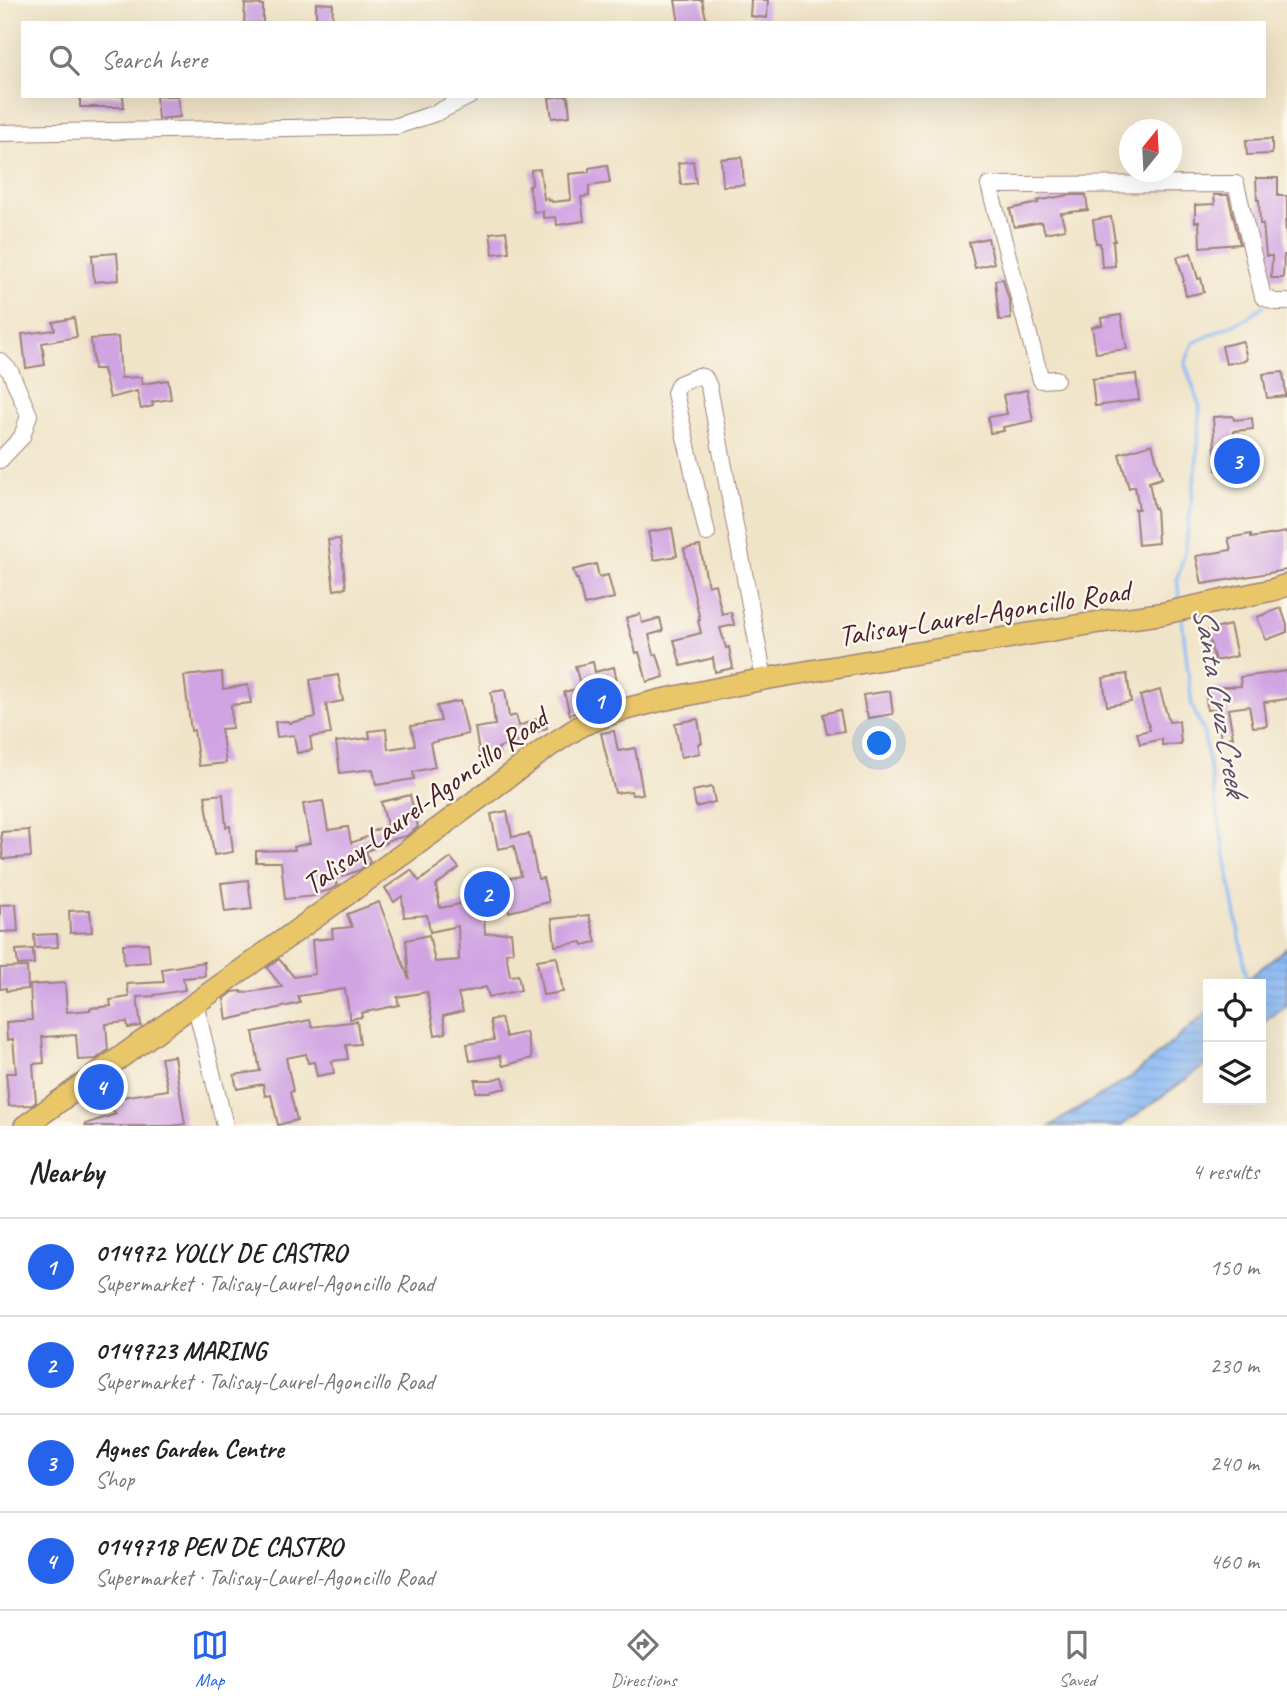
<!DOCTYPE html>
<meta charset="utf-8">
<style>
body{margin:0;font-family:Caveat,sans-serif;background:#f2f2f2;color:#222}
.controls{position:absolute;right:21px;bottom:21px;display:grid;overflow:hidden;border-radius:0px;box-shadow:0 7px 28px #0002}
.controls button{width:63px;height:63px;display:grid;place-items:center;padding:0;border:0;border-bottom:2px solid #e0e0e0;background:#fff;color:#222;font:35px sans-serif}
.compass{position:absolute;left:1119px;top:119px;width:63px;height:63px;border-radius:50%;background:#fff;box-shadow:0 7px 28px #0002;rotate:18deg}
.you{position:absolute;left:880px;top:744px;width:24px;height:24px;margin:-18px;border:5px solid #fff;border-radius:50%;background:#1a73e8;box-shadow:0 0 0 10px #1a73e833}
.badge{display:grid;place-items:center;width:46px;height:46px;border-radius:50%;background:#2563eb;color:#fff;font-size:23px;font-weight:700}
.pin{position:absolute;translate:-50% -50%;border:4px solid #fff;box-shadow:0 2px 7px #0006}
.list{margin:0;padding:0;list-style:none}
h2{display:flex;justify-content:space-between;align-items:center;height:91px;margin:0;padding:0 28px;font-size:30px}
h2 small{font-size:23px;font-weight:400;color:#767676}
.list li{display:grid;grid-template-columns:46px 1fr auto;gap:21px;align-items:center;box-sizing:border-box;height:98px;padding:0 28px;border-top:2px solid #e0e0e0}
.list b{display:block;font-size:26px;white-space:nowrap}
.list p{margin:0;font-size:23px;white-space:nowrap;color:#767676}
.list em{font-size:23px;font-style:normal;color:#767676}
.icon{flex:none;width:38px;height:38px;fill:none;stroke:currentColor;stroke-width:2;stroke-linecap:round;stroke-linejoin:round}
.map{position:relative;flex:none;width:1287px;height:1126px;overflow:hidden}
.search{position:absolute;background:#fff;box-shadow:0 7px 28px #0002;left:21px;right:21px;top:21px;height:77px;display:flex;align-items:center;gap:18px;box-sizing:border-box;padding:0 24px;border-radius:0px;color:#767676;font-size:26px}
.sheet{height:483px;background:#fff}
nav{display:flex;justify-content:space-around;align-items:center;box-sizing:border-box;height:98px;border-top:2px solid #e0e0e0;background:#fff;font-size:19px;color:#767676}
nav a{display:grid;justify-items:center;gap:4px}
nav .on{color:#2563eb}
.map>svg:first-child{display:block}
.water{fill:url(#water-rules);stroke:#6a6c90;stroke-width:2}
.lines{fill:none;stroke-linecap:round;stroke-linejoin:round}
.stream{stroke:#89baf5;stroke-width:3.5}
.building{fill:#d0a3e3}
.minor-casing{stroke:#9d827a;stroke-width:18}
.major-casing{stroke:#9d827a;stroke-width:24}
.minor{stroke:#fff;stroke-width:16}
.major{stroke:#e9c769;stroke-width:21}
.labels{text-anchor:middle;stroke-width:5;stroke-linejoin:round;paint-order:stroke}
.street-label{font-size:30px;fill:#4a1f2b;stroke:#fbf7ec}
.water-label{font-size:32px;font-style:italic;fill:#5d4e68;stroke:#fbf7ec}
</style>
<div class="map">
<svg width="1287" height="1126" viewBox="0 0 1287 1126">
<defs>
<pattern id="water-rules" width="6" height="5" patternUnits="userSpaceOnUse" patternTransform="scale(1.75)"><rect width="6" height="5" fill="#89baf5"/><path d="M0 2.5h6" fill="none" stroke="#789fd2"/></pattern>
</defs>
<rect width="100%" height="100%" fill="#fbf7ec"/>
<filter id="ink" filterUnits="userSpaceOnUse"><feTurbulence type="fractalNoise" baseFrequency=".0143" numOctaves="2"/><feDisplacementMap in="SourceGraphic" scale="14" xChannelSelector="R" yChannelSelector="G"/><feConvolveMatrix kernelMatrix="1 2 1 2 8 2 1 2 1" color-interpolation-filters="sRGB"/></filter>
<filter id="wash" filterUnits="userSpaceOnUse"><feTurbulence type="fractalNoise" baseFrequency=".00686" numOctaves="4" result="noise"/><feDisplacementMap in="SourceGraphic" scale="28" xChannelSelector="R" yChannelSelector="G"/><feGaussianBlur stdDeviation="1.57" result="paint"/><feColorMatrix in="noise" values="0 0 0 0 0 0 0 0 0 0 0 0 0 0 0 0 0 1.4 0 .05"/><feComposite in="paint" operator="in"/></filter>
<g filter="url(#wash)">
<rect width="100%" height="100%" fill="#f0e4c8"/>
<g class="water">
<polygon points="1287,947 1287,1005 1261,1024 1261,984 1242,984"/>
<polygon points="1208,1012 1208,1063 1121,1126 1050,1126 1134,1075"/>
</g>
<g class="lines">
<g class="stream">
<polyline points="1180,604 1177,579 1185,552 1197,459 1200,407 1185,364 1193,343 1247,318 1264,305"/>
<polyline points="1182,619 1192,706 1203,730 1248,984"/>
</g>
</g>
<g id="blocks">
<g class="building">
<polygon points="675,0 702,0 707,23 679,23"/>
<polygon points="751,0 768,0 767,18 750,16"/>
<polygon points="316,3 333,4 332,23 316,22"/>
<polygon points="245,4 263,5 263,23 244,23"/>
<polygon points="80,96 123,96 124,107 80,107"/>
<polygon points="156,96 178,96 180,117 158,119"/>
<polygon points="561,96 568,96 570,116 552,118 549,98"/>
<polygon points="1272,139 1272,154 1247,155 1246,140"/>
<polygon points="742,157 744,185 723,186 721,159"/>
<polygon points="693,161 696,183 681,185 678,163"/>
<polygon points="607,165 610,183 589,186 589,196 581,197 584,221 557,225 556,217 543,218 543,211 534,212 529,186 532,185 531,170 540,169 544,199 548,198 548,201 551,200 552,202 571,200 569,174 589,172 589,168"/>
<polygon points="1256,178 1278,178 1278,196 1287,196 1287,220 1285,220 1287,255 1284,255 1283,278 1271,278 1272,256 1266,256 1263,224 1260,224 1259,200 1257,200"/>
<polygon points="1068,195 1086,195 1088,210 1061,213 1065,229 1045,233 1042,222 1014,227 1010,209 1038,203 1037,201"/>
<polygon points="1214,195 1228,195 1240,244 1200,247 1199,222 1195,222 1195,205 1215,204"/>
<polygon points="1111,217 1115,241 1113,241 1115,266 1102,267 1100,243 1096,243 1093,220"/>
<polygon points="506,231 509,252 493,254 490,233"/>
<polygon points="988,238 994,263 975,268 969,242"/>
<polygon points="117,253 119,280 94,282 92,255"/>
<polygon points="1191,253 1198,279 1201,278 1204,292 1186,296 1183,282 1184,281 1177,257"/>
<polygon points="1003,279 1010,304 1011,319 999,320 995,280"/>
<polygon points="1121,315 1127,349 1096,353 1092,327 1102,325 1101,318"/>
<polygon points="74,318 77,337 42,343 45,365 26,368 22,334 55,330 53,322"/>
<polygon points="118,337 121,378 142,377 142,384 168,380 171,399 152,402 153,406 141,409 137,391 110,398 103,369 94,369 91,339"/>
<polygon points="1243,341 1247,360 1226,364 1222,346"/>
<polygon points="1283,372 1286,396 1267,398 1263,374"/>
<polygon points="1136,374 1139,400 1095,406 1092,379"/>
<polygon points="1027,390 1033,421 1003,427 1004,431 990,433 988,417 1007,414 1003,395"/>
<polygon points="1233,416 1234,420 1252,418 1253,429 1234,431 1236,469 1216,470 1213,417"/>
<polygon points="1152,444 1162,478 1149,482 1154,508 1156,508 1158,543 1138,545 1135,509 1139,509 1135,486 1129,488 1119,454"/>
<polygon points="672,528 677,556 654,560 648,532"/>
<polygon points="1287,532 1287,570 1202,584 1196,556 1231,550 1228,538 1251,534 1251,538"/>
<polygon points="340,539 346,588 334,590 328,540"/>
<polygon points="700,546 708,586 715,584 722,614 731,612 734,625 720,628 726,648 729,647 733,668 715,672 713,658 681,666 674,640 701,633 698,620 700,620 684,549"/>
<polygon points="596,564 599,577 608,575 614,598 584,605 578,579 576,579 573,570"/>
<polygon points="1281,608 1287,625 1287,632 1266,640 1257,617"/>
<polygon points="640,614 642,623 660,618 663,631 649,635 654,655 657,654 664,677 647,682 639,652 636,653 626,618"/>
<polygon points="1230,625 1237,656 1215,661 1207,631"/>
<polygon points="593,662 595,672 614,667 619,691 601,695 603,703 570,715 564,692 581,688 575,666"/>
<polygon points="1287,671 1287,699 1264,702 1267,726 1253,727 1249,706 1228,709 1233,737 1221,739 1216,709 1207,710 1206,688 1241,686 1240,677"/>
<polygon points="222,672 223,689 248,685 251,703 231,705 232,728 221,729 226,763 199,766 194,730 191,731 184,676"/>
<polygon points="1127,674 1131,702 1107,706 1103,678"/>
<polygon points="338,675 343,701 326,704 331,734 310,737 312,750 297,753 294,735 277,737 275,722 288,721 289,723 316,717 310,680"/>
<polygon points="505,690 509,717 516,715 519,726 542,717 547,728 523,737 524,739 498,748 499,755 480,758 475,728 495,725 491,692"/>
<polygon points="1160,690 1169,722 1179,721 1181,744 1162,745 1162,739 1140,744 1137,733 1150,730 1140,696"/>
<polygon points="890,691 893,714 868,718 867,712 866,712 863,695"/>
<polygon points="460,701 468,734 430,743 435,767 413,772 414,779 376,785 373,769 340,773 336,742 370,738 369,731 386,729 388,749 415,745 411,726 441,721 437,706"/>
<polygon points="840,710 844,731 827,734 823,714"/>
<polygon points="698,719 702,743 698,744 700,753 681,757 675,723"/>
<polygon points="614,731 618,751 635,748 643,794 632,795 631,791 615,793 601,733"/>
<polygon points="712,787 715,802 696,807 693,791"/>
<polygon points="223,794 226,827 230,826 233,852 214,855 205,796"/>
<polygon points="410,795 418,827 406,836 385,841 386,843 366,851 370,862 359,870 335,879 337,885 330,890 315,894 316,896 285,899 281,862 256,862 256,851 295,850 294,847 310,843 303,804 323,801 328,830 348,827 351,843 372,835 371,832 387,825 381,802"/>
<polygon points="507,811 512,837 529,834 538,879 543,878 549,902 509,912 504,879 521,876 514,846 498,849 491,814"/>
<polygon points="29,830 31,857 3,859 1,832"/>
<polygon points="451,858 459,868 436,885 440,908 470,902 468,894 482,892 486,915 484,915 485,934 511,932 513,952 506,953 510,976 518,975 521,990 489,997 486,987 458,994 463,1011 443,1016 446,1033 435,1035 427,992 397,997 399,1005 361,1013 362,1017 350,1019 345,989 298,996 300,1003 227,1020 224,999 233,992 241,991 242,993 282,987 267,968 279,959 294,977 315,974 312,940 333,938 332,929 352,927 347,914 379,902 409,979 406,940 429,935 435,962 459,960 458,926 430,932 427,915 404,917 402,896 394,902 385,888 411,870 419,881"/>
<polygon points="248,880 252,909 225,912 221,883"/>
<polygon points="16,904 18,931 0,932 0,905"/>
<polygon points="90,910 92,932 70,933 69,911"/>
<polygon points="589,915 596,942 583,945 582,942 555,946 552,919"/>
<polygon points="57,934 58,947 35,948 34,935"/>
<polygon points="148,943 150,962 124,964 123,944"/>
<polygon points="33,949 34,964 18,965 16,950"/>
<polygon points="557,957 563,992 543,995 537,960"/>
<polygon points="204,962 205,976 183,978 185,990 154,995 154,996 137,997 141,1026 128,1028 127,1022 106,1024 108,1050 96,1059 78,1060 76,1035 42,1037 44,1063 33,1064 36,1102 32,1105 9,1106 6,1073 16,1073 13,1039 7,1040 6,1022 32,1020 30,985 65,983 67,1012 90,1010 90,1008 111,1006 110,1000 129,997 127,984 164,982 162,969"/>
<polygon points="27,967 28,989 6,991 6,988 0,989 0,968"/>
<polygon points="501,1018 506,1037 526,1032 532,1058 503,1066 500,1056 470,1061 467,1044 494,1040 490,1020"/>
<polygon points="310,1020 312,1027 357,1021 360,1044 346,1045 348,1059 332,1061 334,1073 317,1076 314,1062 308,1063 306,1054 286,1058 293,1091 290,1092 297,1120 278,1125 271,1095 265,1096 263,1084 237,1089 234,1075 260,1071 253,1032"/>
<polygon points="174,1056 185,1124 171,1126 86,1126 85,1124 116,1114 101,1094 113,1085 122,1097 168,1090 161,1058"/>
<polygon points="503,1077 506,1088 489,1092 476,1092 475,1080 491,1080"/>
</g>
</g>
</g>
<g filter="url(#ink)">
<use href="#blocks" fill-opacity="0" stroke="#9d827a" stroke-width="2"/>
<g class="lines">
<defs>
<g id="minor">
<polyline points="0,133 397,126 436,113 470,96"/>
<polyline points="0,361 10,371 29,415 22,437 0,460"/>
<polyline points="1056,379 1041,380 989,185 1236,184 1263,297 1275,302 1287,302"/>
<polyline points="707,533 675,393 679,384 698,376 705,378 709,387 764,679"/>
<polyline points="195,1003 225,1126"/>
</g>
<polyline id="major" points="25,1126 435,831 548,747 582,725 618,711 662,700 764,679 1100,622 1160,614 1272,590 1287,585"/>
</defs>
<use href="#minor" class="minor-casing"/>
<use href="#major" class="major-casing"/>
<use href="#minor" class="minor"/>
<use href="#major" class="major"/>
</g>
</g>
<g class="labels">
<g class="street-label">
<text transform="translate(984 613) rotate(-9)" y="10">Talisay-Laurel-Agoncillo Road</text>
<text transform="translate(425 801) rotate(-36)" y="10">Talisay-Laurel-Agoncillo Road</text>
</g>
<g class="water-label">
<text transform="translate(1221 701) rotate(80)" y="11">Santa Cruz Creek</text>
</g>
</g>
</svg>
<div class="controls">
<button><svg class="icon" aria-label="locate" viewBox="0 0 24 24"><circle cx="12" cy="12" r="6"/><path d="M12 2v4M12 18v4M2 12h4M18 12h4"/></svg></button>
<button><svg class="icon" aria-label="layers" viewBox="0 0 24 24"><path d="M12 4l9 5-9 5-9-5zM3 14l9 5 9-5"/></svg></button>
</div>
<svg class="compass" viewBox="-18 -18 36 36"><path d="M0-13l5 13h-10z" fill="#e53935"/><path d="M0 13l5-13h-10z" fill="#767676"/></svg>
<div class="you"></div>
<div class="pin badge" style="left:599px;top:701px">1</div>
<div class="pin badge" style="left:487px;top:894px">2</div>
<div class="pin badge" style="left:1237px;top:461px">3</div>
<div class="pin badge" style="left:101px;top:1087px">4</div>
<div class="search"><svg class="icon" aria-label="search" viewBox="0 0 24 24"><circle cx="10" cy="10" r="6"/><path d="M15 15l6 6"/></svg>Search here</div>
</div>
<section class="sheet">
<h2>Nearby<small>4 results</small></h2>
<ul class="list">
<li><span class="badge">1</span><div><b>014972 YOLLY DE CASTRO</b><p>Supermarket · Talisay-Laurel-Agoncillo Road</p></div><em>150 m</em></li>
<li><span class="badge">2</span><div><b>0149723 MARING</b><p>Supermarket · Talisay-Laurel-Agoncillo Road</p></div><em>230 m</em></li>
<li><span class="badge">3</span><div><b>Agnes Garden Centre</b><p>Shop</p></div><em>240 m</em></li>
<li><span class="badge">4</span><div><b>0149718 PEN DE CASTRO</b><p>Supermarket · Talisay-Laurel-Agoncillo Road</p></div><em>460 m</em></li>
</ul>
</section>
<nav>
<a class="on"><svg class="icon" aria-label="map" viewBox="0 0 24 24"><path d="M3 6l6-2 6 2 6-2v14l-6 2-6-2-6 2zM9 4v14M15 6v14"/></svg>Map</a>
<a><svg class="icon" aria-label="directions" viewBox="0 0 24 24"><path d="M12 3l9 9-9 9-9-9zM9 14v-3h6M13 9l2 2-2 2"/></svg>Directions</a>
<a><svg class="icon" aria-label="saved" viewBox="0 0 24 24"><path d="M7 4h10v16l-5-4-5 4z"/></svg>Saved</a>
</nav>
